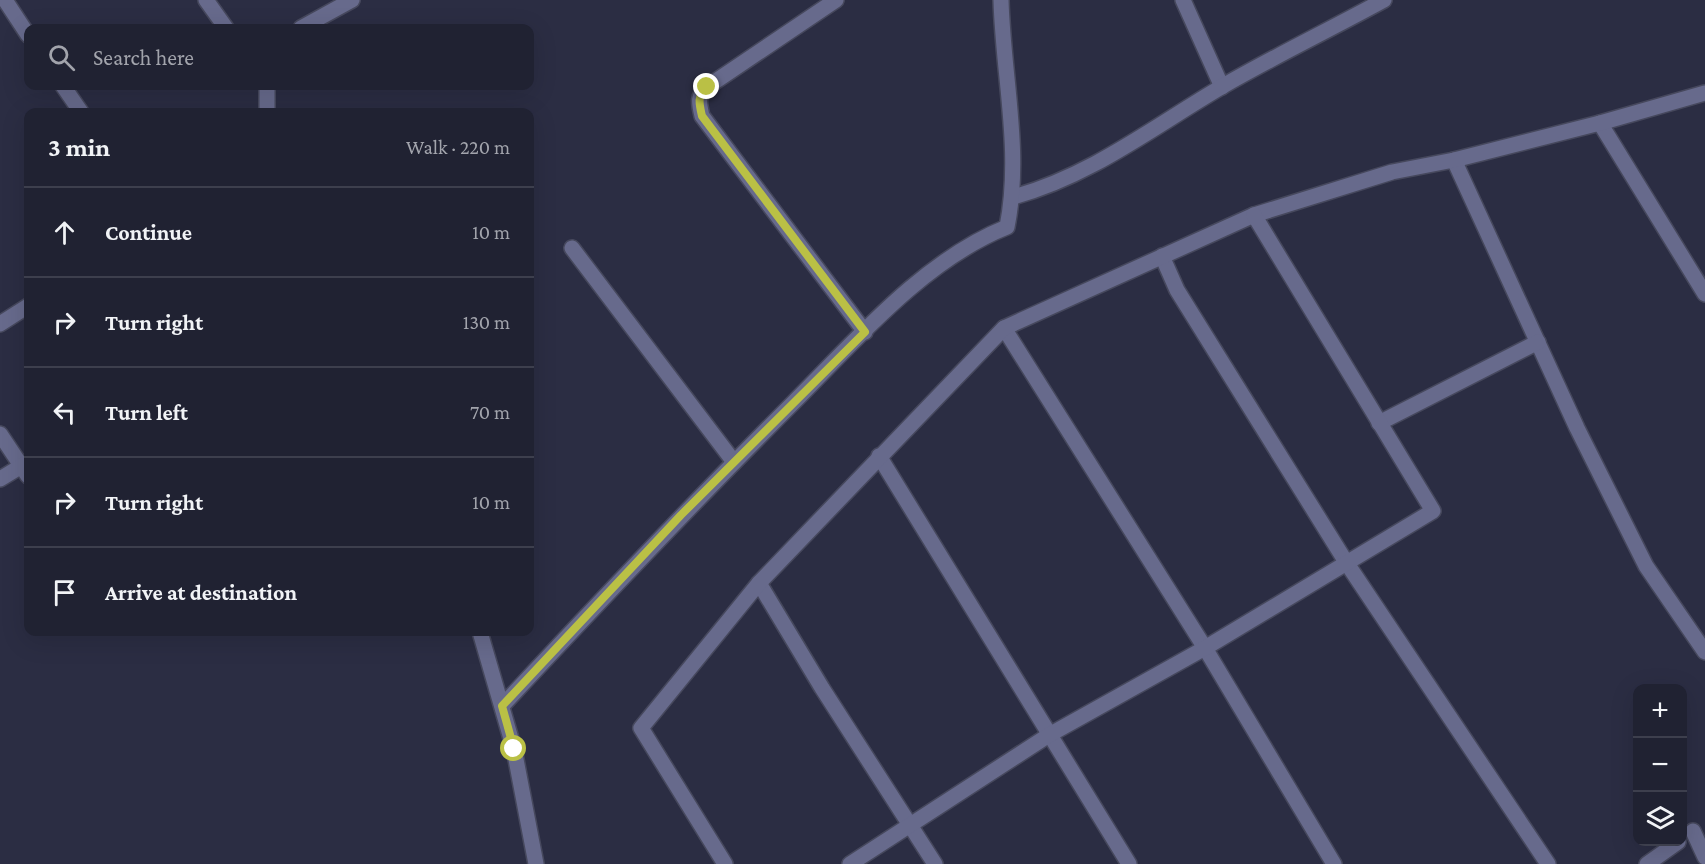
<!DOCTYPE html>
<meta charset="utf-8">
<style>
body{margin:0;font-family:"Crimson Pro",serif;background:#2d2f3e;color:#f1f3f6}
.controls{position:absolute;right:18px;bottom:18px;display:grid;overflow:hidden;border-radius:12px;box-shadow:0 6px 24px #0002}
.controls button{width:54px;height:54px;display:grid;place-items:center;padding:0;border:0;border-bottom:2px solid #3d3f4d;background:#202232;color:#f1f3f6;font:30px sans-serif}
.stop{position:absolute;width:18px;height:18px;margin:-14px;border:4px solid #bac045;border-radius:50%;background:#fff}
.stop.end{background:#bac045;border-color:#fff;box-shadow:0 2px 6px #0008}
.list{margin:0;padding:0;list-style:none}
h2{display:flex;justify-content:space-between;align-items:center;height:78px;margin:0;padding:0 24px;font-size:26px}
h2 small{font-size:20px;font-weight:400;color:#a2a4ac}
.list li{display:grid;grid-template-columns:39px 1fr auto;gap:18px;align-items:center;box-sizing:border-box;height:90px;padding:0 24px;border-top:2px solid #3d3f4d}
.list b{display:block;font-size:22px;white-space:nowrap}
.list em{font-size:20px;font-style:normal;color:#a2a4ac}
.icon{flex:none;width:33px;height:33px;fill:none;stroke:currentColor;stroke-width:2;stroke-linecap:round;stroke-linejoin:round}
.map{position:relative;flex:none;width:1705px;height:864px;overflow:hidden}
.search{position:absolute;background:#202232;box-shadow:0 6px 24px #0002;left:24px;top:24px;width:510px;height:66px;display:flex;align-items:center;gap:15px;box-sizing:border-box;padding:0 21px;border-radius:12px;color:#a2a4ac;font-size:22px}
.panel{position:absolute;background:#202232;box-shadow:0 6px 24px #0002;left:24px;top:108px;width:510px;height:528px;border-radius:12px}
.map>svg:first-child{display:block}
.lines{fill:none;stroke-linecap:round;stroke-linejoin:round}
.minor-casing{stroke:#46485d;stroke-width:18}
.minor{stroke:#676a8c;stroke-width:15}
.route{stroke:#bac045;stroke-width:8}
</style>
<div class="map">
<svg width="1705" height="864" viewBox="0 0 1705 864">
<rect width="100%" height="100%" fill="#2b2d43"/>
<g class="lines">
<defs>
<g id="minor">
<polyline points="5,0 28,35"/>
<polyline points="206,0 226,28"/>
<path d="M836,0L707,87C697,96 699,103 702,116L865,332"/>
<polyline points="1183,0 1222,87"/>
<polyline points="301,28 352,0"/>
<polyline points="63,86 81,112"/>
<polyline points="267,86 267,112"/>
<polyline points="1600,123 1705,294"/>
<polyline points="1454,160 1577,428 1646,566 1705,652"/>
<path d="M1013,197C1091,176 1153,127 1223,86C1275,56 1331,29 1384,0"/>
<polyline points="572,248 734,462"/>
<polyline points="1162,256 1177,290 1346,562 1548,864"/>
<polyline points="0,324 28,306"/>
<polyline points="1004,328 1205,648 1334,864"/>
<polyline points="1379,423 1538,342"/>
<polyline points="0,434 28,476"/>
<polyline points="879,456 1129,864"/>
<polyline points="0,479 28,462"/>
<polyline points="759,583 822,688 935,864"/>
<polyline points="480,632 514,749 536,864"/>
<path d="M502,706C598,603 695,501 794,402C856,340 924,260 1007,227C1022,152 1003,76 1001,0"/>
<polyline points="1693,831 1705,857"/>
<polyline points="725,864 641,728 759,583 1004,328 1254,215 1392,172 1454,160 1600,123 1705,93"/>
<polyline points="850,864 1049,735 1205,648 1433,511 1254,215"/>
<polyline points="1647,864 1678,842"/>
</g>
</defs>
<use href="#minor" class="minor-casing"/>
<use href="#minor" class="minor"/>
</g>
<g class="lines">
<path class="route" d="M514,749L502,706L681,515L865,332L702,116C699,103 697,96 707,87"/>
</g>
</svg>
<div class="controls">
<button>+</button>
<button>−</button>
<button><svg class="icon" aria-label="layers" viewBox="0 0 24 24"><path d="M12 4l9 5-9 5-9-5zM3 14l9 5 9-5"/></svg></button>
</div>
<div class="stop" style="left:514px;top:749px"></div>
<div class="stop end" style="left:707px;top:87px"></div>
<div class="search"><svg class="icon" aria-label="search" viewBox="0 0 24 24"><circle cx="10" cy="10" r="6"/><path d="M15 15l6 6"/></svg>Search here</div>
<section class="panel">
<h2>3 min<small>Walk · 220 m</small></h2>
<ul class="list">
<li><svg class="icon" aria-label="ahead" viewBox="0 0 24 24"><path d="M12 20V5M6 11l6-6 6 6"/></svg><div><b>Continue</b></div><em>10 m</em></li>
<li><svg class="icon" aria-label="right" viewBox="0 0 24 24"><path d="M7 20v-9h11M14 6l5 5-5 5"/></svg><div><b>Turn right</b></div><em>130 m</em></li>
<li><svg class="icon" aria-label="left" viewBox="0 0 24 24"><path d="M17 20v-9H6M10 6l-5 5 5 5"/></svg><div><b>Turn left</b></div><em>70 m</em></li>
<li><svg class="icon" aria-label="right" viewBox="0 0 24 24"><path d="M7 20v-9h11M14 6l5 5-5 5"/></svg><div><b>Turn right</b></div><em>10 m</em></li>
<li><svg class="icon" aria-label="arrive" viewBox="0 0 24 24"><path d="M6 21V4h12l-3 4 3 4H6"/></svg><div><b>Arrive at destination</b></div></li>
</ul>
</section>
</div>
